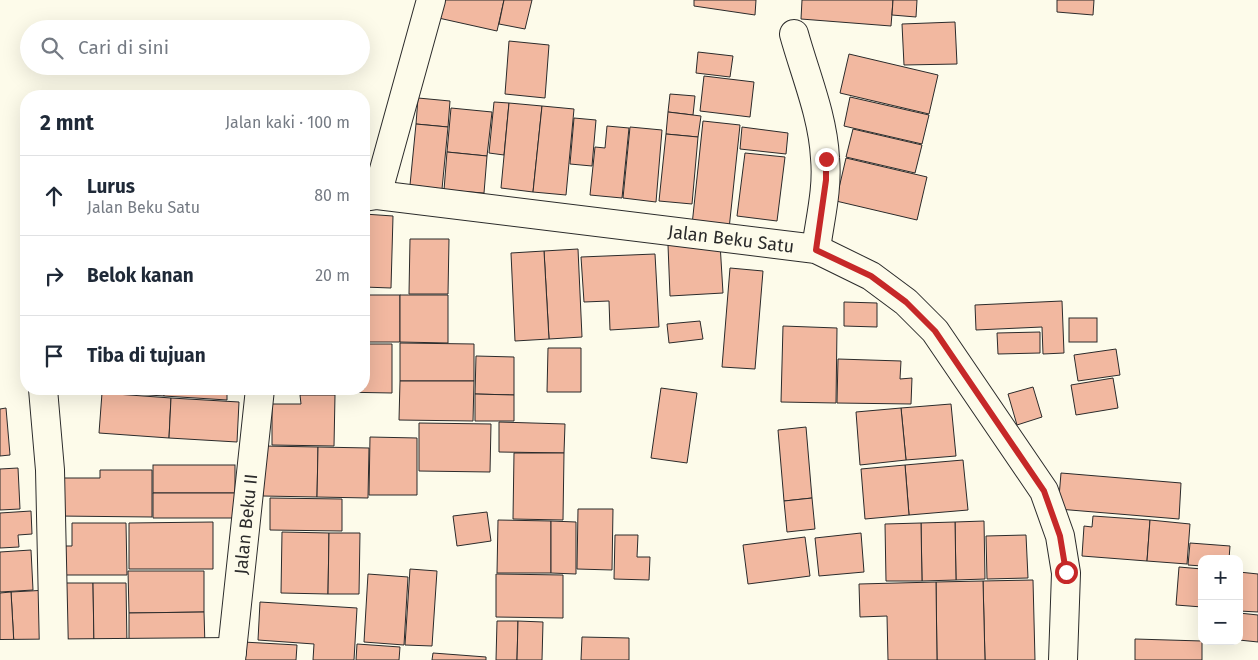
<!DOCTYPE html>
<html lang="id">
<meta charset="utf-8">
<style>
body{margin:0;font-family:"Fira Sans",sans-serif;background:#f6f6f7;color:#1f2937}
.controls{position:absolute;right:15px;bottom:15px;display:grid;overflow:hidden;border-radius:10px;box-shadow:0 5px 20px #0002}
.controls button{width:45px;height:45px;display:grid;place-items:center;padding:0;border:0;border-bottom:1px solid #e0e1e3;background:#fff;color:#1f2937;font:25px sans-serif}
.stop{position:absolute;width:15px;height:15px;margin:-11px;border:4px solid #c62828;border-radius:50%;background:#fff}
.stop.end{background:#c62828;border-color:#fff;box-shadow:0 1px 5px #0008}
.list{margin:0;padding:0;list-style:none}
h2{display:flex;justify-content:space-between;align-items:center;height:65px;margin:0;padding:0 20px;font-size:21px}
h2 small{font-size:16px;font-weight:400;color:#747a83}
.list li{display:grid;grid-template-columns:32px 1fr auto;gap:15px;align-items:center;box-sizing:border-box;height:80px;padding:0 20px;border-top:1px solid #e0e1e3}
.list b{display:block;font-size:19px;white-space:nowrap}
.list p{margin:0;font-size:16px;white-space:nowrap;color:#747a83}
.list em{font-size:16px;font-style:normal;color:#747a83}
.icon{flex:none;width:28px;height:28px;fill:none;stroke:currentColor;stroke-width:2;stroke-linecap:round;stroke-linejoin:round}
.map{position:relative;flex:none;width:1258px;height:660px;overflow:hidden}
.search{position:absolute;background:#fff;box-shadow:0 5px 20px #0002;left:20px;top:20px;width:350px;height:55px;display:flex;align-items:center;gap:12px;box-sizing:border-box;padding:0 18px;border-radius:28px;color:#747a83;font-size:19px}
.panel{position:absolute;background:#fff;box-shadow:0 5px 20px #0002;left:20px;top:90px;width:350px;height:305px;border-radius:20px}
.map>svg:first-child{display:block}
.building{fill:#f2b8a0;stroke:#2b2b2b}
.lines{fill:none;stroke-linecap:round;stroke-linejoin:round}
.minor-casing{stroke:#2b2b2b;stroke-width:30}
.minor{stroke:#fdfbea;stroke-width:28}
.route{stroke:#c62828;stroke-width:6}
.labels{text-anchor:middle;stroke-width:4;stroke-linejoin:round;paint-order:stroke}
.street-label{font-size:18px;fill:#2b2b2b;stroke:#fdfbea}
</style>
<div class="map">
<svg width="1258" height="660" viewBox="0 0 1258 660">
<rect width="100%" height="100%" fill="#fdfbea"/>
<g class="building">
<polygon points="438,0 504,0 497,31 434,17"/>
<polygon points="504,0 532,0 525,29 499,24"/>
<polygon points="694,0 756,0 755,15 694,6"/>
<polygon points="802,0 893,0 891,26 801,19"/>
<polygon points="893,0 917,0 916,17 892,15"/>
<polygon points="1057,0 1094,0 1093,15 1057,12"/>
<polygon points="955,22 957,64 904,65 902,24"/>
<polygon points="509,41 549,45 545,98 505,94"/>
<polygon points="698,52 733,56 730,77 696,73"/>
<polygon points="849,54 938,75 929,114 840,93"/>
<polygon points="704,76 754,82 750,117 700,111"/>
<polygon points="670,94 695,96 693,115 668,112"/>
<polygon points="850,97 929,115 922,144 844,126"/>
<polygon points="418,98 450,101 448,127 416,124"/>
<polygon points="494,102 509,103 504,155 489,153"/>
<polygon points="509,103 542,106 533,192 501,188"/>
<polygon points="542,106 574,109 566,195 533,192"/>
<polygon points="451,108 492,112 487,156 447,152"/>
<polygon points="668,112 701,116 698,137 666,134"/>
<polygon points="574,118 596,120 592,166 570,164"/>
<polygon points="703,121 740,125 729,229 692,225"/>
<polygon points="416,124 448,127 442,189 410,185"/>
<polygon points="607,126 629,128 622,198 590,195 595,147 605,148"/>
<polygon points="630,127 662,130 656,202 623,198"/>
<polygon points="742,127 788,133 786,154 740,149"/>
<polygon points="853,129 922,145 915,173 846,157"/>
<polygon points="666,134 698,137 692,204 659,201"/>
<polygon points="447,152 487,156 484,193 444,190"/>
<polygon points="745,153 785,157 777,221 737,216"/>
<polygon points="846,158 927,177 917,220 836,201"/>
<polygon points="364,214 393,216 391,288 364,287"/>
<polygon points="410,239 449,239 448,294 409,294"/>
<polygon points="720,243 723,293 670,296 668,245"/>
<polygon points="578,249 582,337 549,339 544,251"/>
<polygon points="544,251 549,339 515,341 511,253"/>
<polygon points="655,254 659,327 610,330 609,301 584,302 581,257"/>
<polygon points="730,268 763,271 755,369 722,367"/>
<rect x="364" y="295" width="36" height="47"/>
<polygon points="400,295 448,295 448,343 400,342"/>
<polygon points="1062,301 1064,353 1043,354 1042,327 976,330 975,305"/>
<polygon points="844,302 877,303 877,327 844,326"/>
<rect x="1069" y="318" width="28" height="24"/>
<polygon points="700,321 703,339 669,343 667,324"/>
<polygon points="783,326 837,328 836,403 781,402"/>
<polygon points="1040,332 1040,353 998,354 997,333"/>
<polygon points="400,343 474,344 474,381 400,381"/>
<polygon points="364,344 392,344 392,393 338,392 338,389 364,389"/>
<polygon points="548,348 581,348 581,392 547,392"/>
<polygon points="1116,349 1120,375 1078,381 1074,355"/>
<polygon points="476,356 514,357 514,395 475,394"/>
<polygon points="838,359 901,361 900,379 912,378 911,404 837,403"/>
<polygon points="1113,378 1118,408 1076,415 1071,385"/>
<polygon points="400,381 474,381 473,421 399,420"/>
<polygon points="1033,387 1042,417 1017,425 1008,394"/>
<polygon points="661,388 697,393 687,463 651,458"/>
<polygon points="103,389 164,389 164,396 103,392"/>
<polygon points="164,389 227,389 227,400 164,396"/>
<rect x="274" y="389" width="64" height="3"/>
<polygon points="102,393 171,398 169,438 99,433"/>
<polygon points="475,394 514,395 514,421 475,421"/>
<polygon points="300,395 335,395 334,446 272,445 272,404 301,404"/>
<polygon points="171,398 239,402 237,442 169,438"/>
<polygon points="951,404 956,456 906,460 901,408"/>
<polygon points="6,408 10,455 0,456 0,409"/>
<polygon points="901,408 906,460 860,465 856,412"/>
<polygon points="499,422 565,424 564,453 499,452"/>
<polygon points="419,423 491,424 490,472 419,471"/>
<polygon points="806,427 812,498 784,501 778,430"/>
<polygon points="370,437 417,438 417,495 369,495"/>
<polygon points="264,446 318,447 317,497 263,496"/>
<polygon points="318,447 369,448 368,498 317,497"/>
<polygon points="514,453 564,453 563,520 513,519"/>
<polygon points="963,460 968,510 909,515 905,465"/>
<rect x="153" y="465" width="82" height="28"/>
<polygon points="905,465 909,515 865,519 861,469"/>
<polygon points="18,468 20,509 0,510 0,469"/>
<polygon points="100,470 152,470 152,517 58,516 58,478 100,478"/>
<polygon points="1061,473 1181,483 1179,519 1058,509"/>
<polygon points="153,493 235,493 236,518 153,518"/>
<polygon points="270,498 342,499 342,531 270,530"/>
<polygon points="812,498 815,529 787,532 784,501"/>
<polygon points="578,509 613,509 612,570 577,569"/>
<polygon points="31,511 32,534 18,535 19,547 0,548 0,513"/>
<polygon points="487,512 491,541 457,546 453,516"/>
<polygon points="1093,516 1150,520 1147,561 1082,556 1084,526 1092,527"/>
<polygon points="498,520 551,521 551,573 497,573"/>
<polygon points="1150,520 1190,524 1187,564 1147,561"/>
<polygon points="551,521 576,522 576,574 551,573"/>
<polygon points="984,521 985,579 956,580 955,522"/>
<polygon points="213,522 213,569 129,569 129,523"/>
<polygon points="955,522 956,580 922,581 921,523"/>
<polygon points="72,523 126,523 127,575 56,575 55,546 72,546"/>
<polygon points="921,523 922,581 886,581 885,524"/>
<polygon points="282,532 329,533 328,594 281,593"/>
<polygon points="329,533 360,533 359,594 328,594"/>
<polygon points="861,533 864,572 819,576 815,538"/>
<polygon points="615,535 638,535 637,557 650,557 649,580 614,579"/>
<polygon points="1026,535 1028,578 987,579 986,536"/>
<polygon points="805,537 810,576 748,584 743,545"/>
<polygon points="1190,543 1230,546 1229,559 1202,559 1202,566 1188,565"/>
<polygon points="31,550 33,590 0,592 0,552"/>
<polygon points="1179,567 1202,569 1202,607 1176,605"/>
<polygon points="410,569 437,571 432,646 405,645"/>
<polygon points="128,571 204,571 204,612 129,613"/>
<polygon points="1239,572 1258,574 1258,612 1239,611"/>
<polygon points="368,574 408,577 404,645 364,642"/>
<polygon points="496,574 563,575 563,618 496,617"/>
<polygon points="1033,580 1035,660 985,660 983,581"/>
<polygon points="983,581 985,660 937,660 936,582"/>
<polygon points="936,582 937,660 888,660 887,616 860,617 859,584"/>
<polygon points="55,583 93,583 94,647 56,647"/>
<polygon points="93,583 126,583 127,647 94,647"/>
<polygon points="48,590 50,643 14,645 11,592"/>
<polygon points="11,592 14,645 0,645 0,593"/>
<polygon points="260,602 357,608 354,660 313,660 314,644 258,640"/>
<polygon points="204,612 205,647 129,648 129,613"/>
<polygon points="1239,613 1258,615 1258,642 1239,640"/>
<polygon points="497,621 518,621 517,660 496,660"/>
<polygon points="518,621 543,622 542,660 517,660"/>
<polygon points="582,637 629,638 629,660 581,660"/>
<polygon points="1135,639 1202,641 1202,660 1135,660"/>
<polygon points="243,642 297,645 296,660 242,660"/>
<polygon points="357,644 400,647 399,660 356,660"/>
<polygon points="433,653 486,657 486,660 432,660"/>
</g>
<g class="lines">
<defs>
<g id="minor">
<path d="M794,34C805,74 823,116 825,158C828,188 820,219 816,249"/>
<polyline points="377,195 431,0"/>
<polyline points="364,197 377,195 816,249 871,276 906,302 935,331 1044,491 1060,536 1066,573 1063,660"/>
<polyline points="43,389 50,470 54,652"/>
<polyline points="0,654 232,652"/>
<polyline points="231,660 260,389"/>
</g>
</defs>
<use href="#minor" class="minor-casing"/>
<use href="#minor" class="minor"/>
</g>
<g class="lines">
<polyline class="route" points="826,159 826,180 816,250 871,276 906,302 935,331 1044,491 1060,536 1066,572"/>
</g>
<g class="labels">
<g class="street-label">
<text transform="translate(731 239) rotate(7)" y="6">Jalan Beku Satu</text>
<text transform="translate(246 524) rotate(-84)" y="6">Jalan Beku II</text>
</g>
</g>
</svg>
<div class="controls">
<button>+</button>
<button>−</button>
</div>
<div class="stop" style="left:1066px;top:572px"></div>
<div class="stop end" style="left:826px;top:159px"></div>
<div class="search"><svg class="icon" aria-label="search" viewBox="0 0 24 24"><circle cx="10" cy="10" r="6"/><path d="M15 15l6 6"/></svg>Cari di sini</div>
<section class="panel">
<h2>2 mnt<small>Jalan kaki · 100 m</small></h2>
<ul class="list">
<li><svg class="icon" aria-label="ahead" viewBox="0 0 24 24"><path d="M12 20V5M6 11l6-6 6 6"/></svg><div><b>Lurus</b><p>Jalan Beku Satu</p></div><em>80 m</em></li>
<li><svg class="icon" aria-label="right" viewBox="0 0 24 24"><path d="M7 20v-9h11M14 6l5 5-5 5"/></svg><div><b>Belok kanan</b></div><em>20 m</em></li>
<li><svg class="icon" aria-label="arrive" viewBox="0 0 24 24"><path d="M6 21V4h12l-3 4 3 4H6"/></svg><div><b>Tiba di tujuan</b></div></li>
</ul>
</section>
</div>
